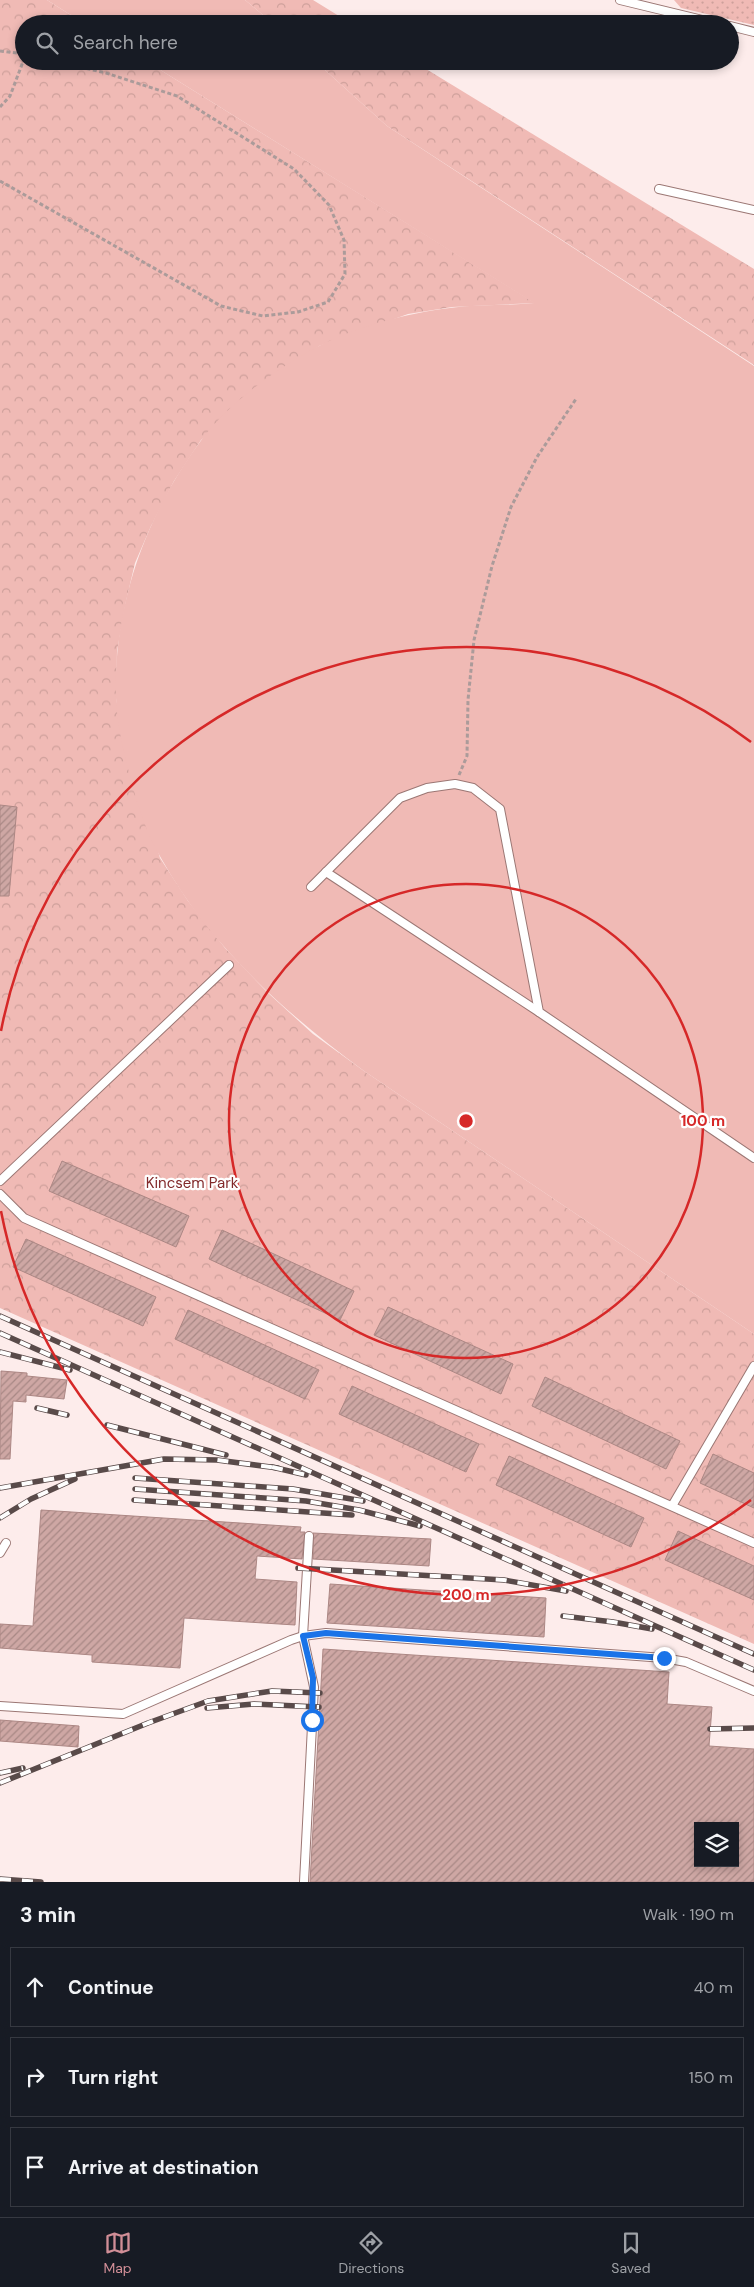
<!DOCTYPE html>
<meta charset="utf-8">
<style>
body{margin:0;font-family:"DM Sans",sans-serif;background:#20242c;color:#f1f3f6}
.controls{position:absolute;right:15px;bottom:15px;display:grid;overflow:hidden;border-radius:0px;box-shadow:0 2px 8px #0003}
.controls button{width:45px;height:45px;display:grid;place-items:center;padding:0;border:0;border-bottom:1px solid #363941;background:#171b24;color:#f1f3f6;font:25px sans-serif}
.stop{position:absolute;width:15px;height:15px;margin:-11px;border:4px solid #1a73e8;border-radius:50%;background:#fff}
.stop.end{background:#1a73e8;border-color:#fff;box-shadow:0 1px 5px #0008}
.list{margin:0;padding:0;list-style:none}
h2{display:flex;justify-content:space-between;align-items:center;height:65px;margin:0;padding:0 20px;font-size:21px}
h2 small{font-size:16px;font-weight:400;color:#9ea1a6}
.list li{display:grid;grid-template-columns:32px 1fr auto;gap:15px;align-items:center;box-sizing:border-box;height:80px;margin:0 10px 10px;padding:0 10px;border:1px solid #363941;border-radius:0px}
.list b{display:block;font-size:19px;white-space:nowrap}
.list em{font-size:16px;font-style:normal;color:#9ea1a6}
.icon{flex:none;width:28px;height:28px;fill:none;stroke:currentColor;stroke-width:2;stroke-linecap:round;stroke-linejoin:round}
.map{position:relative;flex:none;width:754px;height:1882px;overflow:hidden}
.search{position:absolute;background:#171b24;box-shadow:0 2px 8px #0003;left:15px;right:15px;top:15px;height:55px;display:flex;align-items:center;gap:12px;box-sizing:border-box;padding:0 18px;border-radius:28px;color:#9ea1a6;font-size:19px}
.sheet{height:335px;background:#171b24}
nav{display:flex;justify-content:space-around;align-items:center;box-sizing:border-box;height:70px;border-top:1px solid #363941;background:#171b24;font-size:14px;color:#9ea1a6}
nav a{display:grid;justify-items:center;gap:2px}
nav .on{color:#d18e97}
.map>svg:first-child{display:block}
.grass{fill:url(#grass-dots)}
.forest{fill:url(#forest-crowns)}
.garden{fill:#f0bab5}
.building{fill:url(#building-hatch);stroke:#ac8784;fill-rule:evenodd}
.lines{fill:none;stroke-linecap:round;stroke-linejoin:round}
.lane-casing{stroke:#9b7774;stroke-width:10}
.path{stroke:#ab9b9a;stroke-width:3;stroke-dasharray:4 2.5;stroke-linecap:butt}
.lane{stroke:#fff;stroke-width:8}
.rail-casing{stroke:#594a49;stroke-width:5.5}
.rail{stroke:#fefefe;stroke-width:4;stroke-dasharray:11;stroke-linecap:butt}
.route{stroke:#1a73e8;stroke-width:6}
.ring{fill:none;stroke:#d62828;stroke-width:2.5}
.labels{text-anchor:middle;stroke-width:4.5;stroke-linejoin:round;paint-order:stroke}
.park-label{font-size:15px;fill:#82292a;stroke:#fefefe}
.centre{fill:#d62828;stroke:#fefefe;stroke-width:2.5}
.ring-label{font-size:15px;text-anchor:middle;font-weight:bold;fill:#d62828;stroke:#fefefe;stroke-width:4.5;stroke-linejoin:round;paint-order:stroke}
</style>
<div class="map">
<svg width="754" height="1882" viewBox="0 0 754 1882">
<defs>
<pattern id="grass-dots" width="8" height="8" patternUnits="userSpaceOnUse" patternTransform="scale(1.25)"><rect width="8" height="8" fill="#f0bab5"/><path d="M2 2h.1M6 6h.1" fill="none" stroke="#cea09b" stroke-width="1.8" stroke-linecap="round"/></pattern>
<pattern id="forest-crowns" width="20" height="18" patternUnits="userSpaceOnUse" patternTransform="scale(1.25)"><rect width="20" height="18" fill="#f0bab5"/><path d="M2 6a3 3 0 1 1 6 0M12 15a3 3 0 1 1 6 0" fill="none" stroke="#cea09b"/></pattern>
<pattern id="building-hatch" width="6" height="6" patternUnits="userSpaceOnUse" patternTransform="scale(1.25)"><rect width="6" height="6" fill="#cea7a4"/><path d="M-1 1l2-2M0 6l6-6M5 7l2-2" fill="none" stroke="#a88885"/></pattern>
</defs>
<rect width="100%" height="100%" fill="#fdeceb"/>
<polygon class="grass" points="674,0 754,0 754,25 681,8"/>
<g class="forest">
<polygon points="0,0 47,0 85,24 24,24 24,61 146,61 535,303 452,307 408,314 319,346 201,440 174,481 151,526 135,563 126,601 117,651 116,700 160,858 188,901 225,948 267,992 313,1034 364,1071 754,1334 754,1644 0,1308"/>
<polygon points="245,0 313,0 352,24 274,24"/>
<polygon points="315,61 413,61 754,269 754,365 387,126"/>
</g>
<g class="garden">
<polygon points="47,0 245,0 274,24 85,24"/>
<path d="M146,61H315L387,126L754,366V1334L364,1071C285,1013 209,945 161,858C147,834 138,807 131,780C124,754 117,725 116,698C113,606 146,515 200,442C227,404 276,369 317,347C355,327 407,313 450,308C478,304 506,306 534,303Z"/>
</g>
<g class="building">
<polygon points="0,805 17,807 9,896 0,896"/>
<polygon points="62,1161 189,1216 176,1247 49,1191"/>
<polygon points="222,1230 354,1291 340,1320 209,1259"/>
<polygon points="26,1239 156,1297 143,1326 13,1267"/>
<polygon points="388,1307 513,1364 501,1394 374,1335"/>
<polygon points="188,1310 319,1370 305,1399 175,1339"/>
<polygon points="1,1371 27,1373 27,1376 67,1380 64,1399 26,1395 26,1402 13,1401 10,1459 0,1459"/>
<polygon points="545,1377 680,1441 666,1469 532,1406"/>
<polygon points="352,1386 479,1444 466,1472 339,1414"/>
<polygon points="713,1454 754,1473 754,1508 700,1483"/>
<polygon points="509,1456 644,1518 631,1547 496,1485"/>
<polygon points="41,1510 301,1527 300,1532 305,1532 302,1559 257,1556 255,1579 297,1582 295,1625 184,1618 180,1668 92,1662 92,1655 0,1648 0,1624 33,1626"/>
<polygon points="678,1531 754,1566 754,1600 665,1560"/>
<polygon points="313,1533 431,1539 429,1566 313,1559"/>
<polygon points="330,1584 546,1598 544,1637 327,1623"/>
<path d="M323,1649L669,1672L667,1704L712,1707L709,1746L754,1749V1882H310ZM698,1826H735V1863H698Z"/>
<polygon points="0,1720 79,1726 78,1747 0,1741"/>
</g>
<g class="lines">
<defs>
<g id="lane">
<polyline points="620,0 719,24"/>
<polyline points="730,26 754,32"/>
<polyline points="659,189 754,210"/>
<polyline points="326,872 539,1012"/>
<polyline points="311,887 400,798 427,788 455,784 473,788 500,809 539,1012 754,1158"/>
<polyline points="0,1181 229,965"/>
<polyline points="0,1194 24,1218 754,1543"/>
<polyline points="672,1506 754,1366"/>
<polyline points="0,1553 6,1543"/>
<polyline points="0,1706 123,1714 291,1640 303,1636 326,1633 664,1658 686,1662 754,1691"/>
<polyline points="304,1882 314,1687 303,1636 309,1536"/>
</g>
</defs>
<use href="#lane" class="lane-casing"/>
<g class="path">
<polyline points="0,51 24,54"/>
<polyline points="0,107 10,96 24,59"/>
<polyline points="0,181 221,306 263,316 298,312 328,302 345,274 344,240 329,205 294,169 177,96 106,73 54,61"/>
<polyline points="459,775 467,756 468,700 474,640 492,566 511,507 537,457 576,399"/>
</g>
<use href="#lane" class="lane"/>
<defs>
<g id="rail">
<polyline points="0,1316 754,1654"/>
<polyline points="0,1333 754,1670"/>
<polyline points="0,1352 70,1370"/>
<polyline points="37,1408 67,1415"/>
<polyline points="107,1425 226,1455"/>
<polyline points="272,1467 306,1475"/>
<polyline points="135,1478 293,1489 363,1501"/>
<polyline points="0,1488 164,1459 217,1460 278,1468"/>
<polyline points="135,1489 306,1501 359,1510 420,1526"/>
<polyline points="134,1500 352,1515"/>
<polyline points="0,1518 31,1499 75,1479"/>
<polyline points="298,1568 504,1580 566,1591"/>
<polyline points="563,1616 613,1622 652,1629"/>
<polyline points="207,1708 254,1704 319,1707"/>
<polyline points="710,1729 754,1728"/>
<polyline points="0,1773 23,1768"/>
<polyline points="0,1783 148,1723 208,1701 272,1691 320,1693"/>
<polyline points="0,1879 41,1882"/>
</g>
</defs>
<use href="#rail" class="rail-casing"/>
<use href="#rail" class="rail"/>
</g>
<g class="lines">
<polyline class="route" points="312,1720 313,1678 303,1636 326,1633 664,1658"/>
</g>
<g class="ring">
<circle cx="466" cy="1121" r="237"/>
<path d="M751 1500A474 474 0 0 1 1 1211M1 1031A474 474 0 0 1 751 742"/>
</g>
<g class="labels">
<g class="park-label">
<text x="192" y="1188">Kincsem Park</text>
</g>
</g>
<circle cx="466" cy="1121" r="8" class="centre"/>
<g class="ring-label">
<text x="703" y="1126">100 m</text>
<text x="466" y="1600">200 m</text>
</g>
</svg>
<div class="controls">
<button><svg class="icon" aria-label="layers" viewBox="0 0 24 24"><path d="M12 4l9 5-9 5-9-5zM3 14l9 5 9-5"/></svg></button>
</div>
<div class="stop" style="left:312px;top:1720px"></div>
<div class="stop end" style="left:664px;top:1658px"></div>
<div class="search"><svg class="icon" aria-label="search" viewBox="0 0 24 24"><circle cx="10" cy="10" r="6"/><path d="M15 15l6 6"/></svg>Search here</div>
</div>
<section class="sheet">
<h2>3 min<small>Walk · 190 m</small></h2>
<ul class="list">
<li><svg class="icon" aria-label="ahead" viewBox="0 0 24 24"><path d="M12 20V5M6 11l6-6 6 6"/></svg><div><b>Continue</b></div><em>40 m</em></li>
<li><svg class="icon" aria-label="right" viewBox="0 0 24 24"><path d="M7 20v-9h11M14 6l5 5-5 5"/></svg><div><b>Turn right</b></div><em>150 m</em></li>
<li><svg class="icon" aria-label="arrive" viewBox="0 0 24 24"><path d="M6 21V4h12l-3 4 3 4H6"/></svg><div><b>Arrive at destination</b></div></li>
</ul>
</section>
<nav>
<a class="on"><svg class="icon" aria-label="map" viewBox="0 0 24 24"><path d="M3 6l6-2 6 2 6-2v14l-6 2-6-2-6 2zM9 4v14M15 6v14"/></svg>Map</a>
<a><svg class="icon" aria-label="directions" viewBox="0 0 24 24"><path d="M12 3l9 9-9 9-9-9zM9 14v-3h6M13 9l2 2-2 2"/></svg>Directions</a>
<a><svg class="icon" aria-label="saved" viewBox="0 0 24 24"><path d="M7 4h10v16l-5-4-5 4z"/></svg>Saved</a>
</nav>
